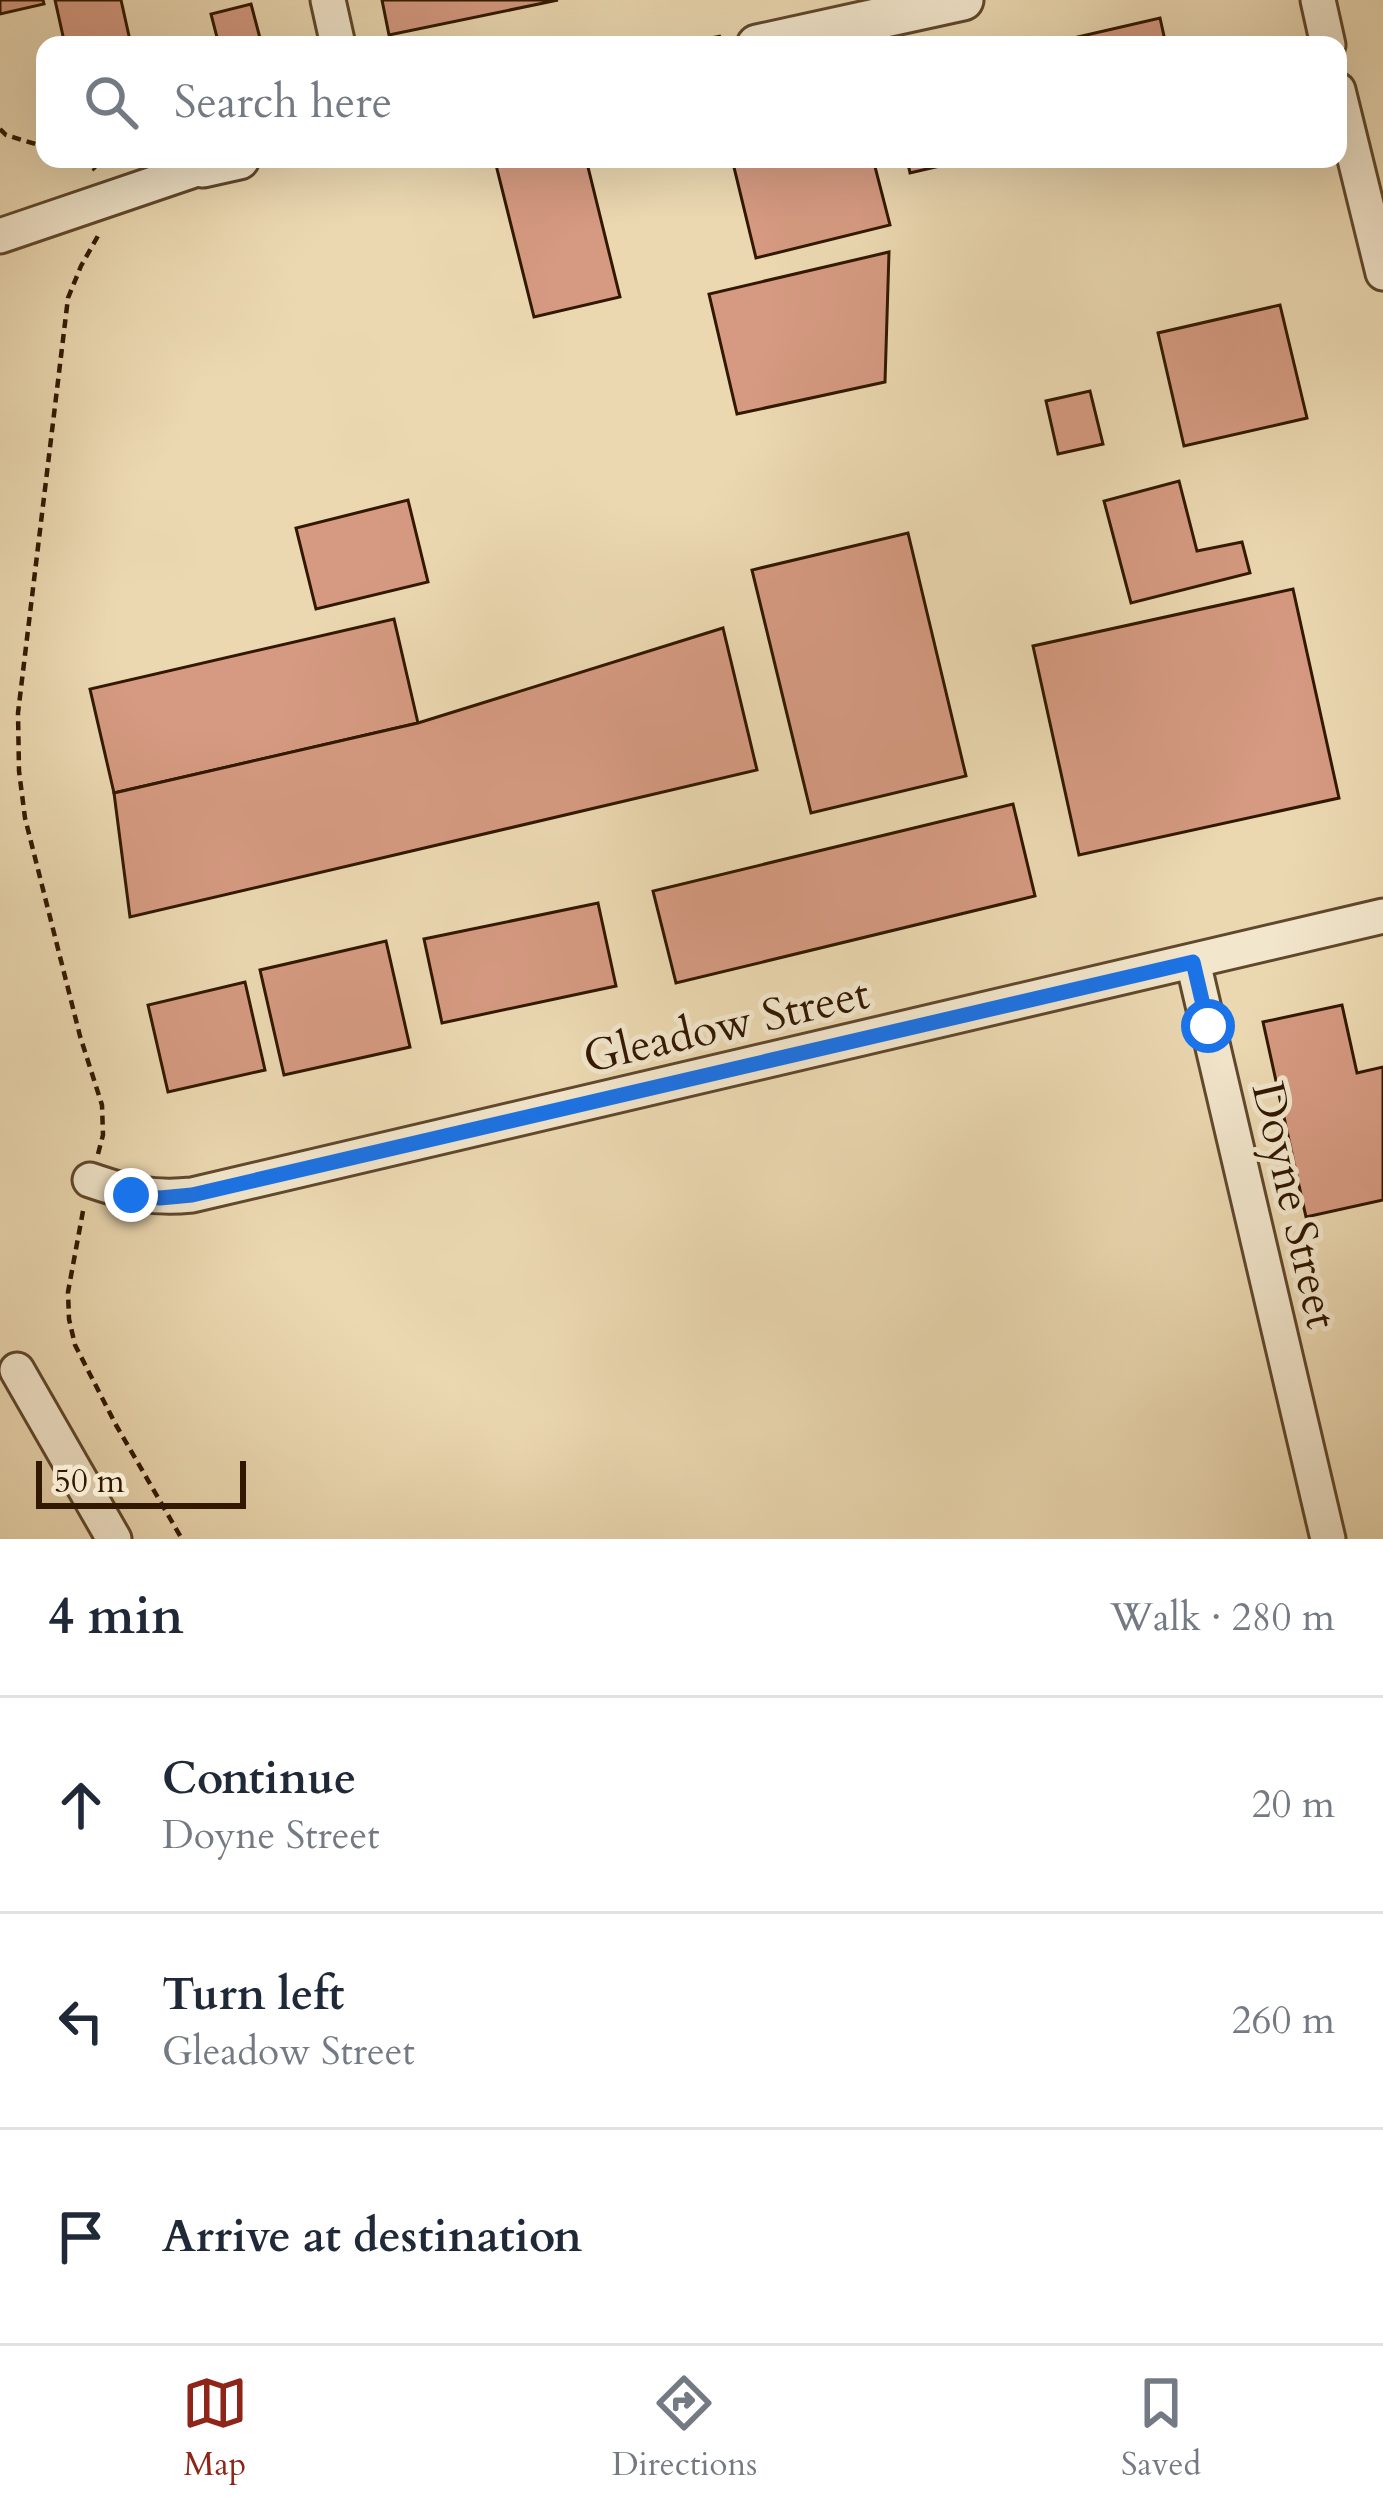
<!DOCTYPE html>
<meta charset="utf-8">
<style>
body{margin:0;font-family:Cardo,serif;background:#f2f2f3;color:#1f2937}
.scale{position:absolute;left:36px;bottom:30px;width:210px;box-sizing:border-box;padding-left:12px;border:6px solid #321800;border-top:0;font-size:33px;line-height:42px;white-space:nowrap;color:#321800;-webkit-text-stroke:9px #f2e6cc;paint-order:stroke}
.stop{position:absolute;width:36px;height:36px;margin:-27px;border:9px solid #1a73e8;border-radius:50%;background:#fff}
.stop.end{background:#1a73e8;border-color:#fff;box-shadow:0 3px 12px #0008}
.list{margin:0;padding:0;list-style:none}
h2{display:flex;justify-content:space-between;align-items:center;height:156px;margin:0;padding:0 48px;font-size:51px}
h2 small{font-size:39px;font-weight:400;color:#747a83}
.list li{display:grid;grid-template-columns:78px 1fr auto;gap:36px;align-items:center;box-sizing:border-box;height:216px;padding:0 48px;border-top:3px solid #e0e1e3}
.list b{display:block;font-size:45px;white-space:nowrap}
.list p{margin:0;font-size:39px;white-space:nowrap;color:#747a83}
.list em{font-size:39px;font-style:normal;color:#747a83}
.icon{flex:none;width:66px;height:66px;fill:none;stroke:currentColor;stroke-width:2;stroke-linecap:round;stroke-linejoin:round}
.map{position:relative;flex:none;width:1383px;height:1539px;overflow:hidden}
.search{position:absolute;background:#fff;box-shadow:0 12px 48px #0002;left:36px;right:36px;top:36px;height:132px;display:flex;align-items:center;gap:30px;box-sizing:border-box;padding:0 42px;border-radius:24px;color:#747a83;font-size:45px}
.sheet{height:804px;background:#fff}
nav{display:flex;justify-content:space-around;align-items:center;box-sizing:border-box;height:168px;border-top:3px solid #e0e1e3;background:#fff;font-size:33px;color:#747a83}
nav a{display:grid;justify-items:center;gap:6px}
nav .on{color:#8f2418}
.map>svg:first-child{display:block}
.building{fill:#d59a81;stroke:#321800;stroke-width:3}
.lines{fill:none;stroke-linecap:round;stroke-linejoin:round}
.minor-casing{stroke:#60482c;stroke-width:39}
.tertiary-casing{stroke:#60482c;stroke-width:45}
.path{stroke:#321800;stroke-width:4.5;stroke-dasharray:9 6;stroke-linecap:butt}
.minor{stroke:#f2e6cc;stroke-width:33}
.tertiary{stroke:#f2e6cc;stroke-width:39}
.route{stroke:#1a73e8;stroke-width:15}
.labels{text-anchor:middle;stroke-width:10;stroke-linejoin:round;paint-order:stroke}
.street-label{font-size:45px;fill:#321800;stroke:#f2e6cc}
</style>
<div class="map">
<svg width="1383" height="1539" viewBox="0 0 1383 1539">
<rect width="100%" height="100%" fill="#ebd8b1"/>
<filter id="stains"><feTurbulence type="fractalNoise" baseFrequency=".00167" numOctaves="4"/><feColorMatrix values="0 0 0 0 .2 0 0 0 0 .09 0 0 0 0 .02 0 0 0 .5 -.17"/></filter>
<radialGradient id="worn" r=".72"><stop offset=".6" stop-color="#630" stop-opacity="0"/><stop offset="1" stop-color="#630" stop-opacity=".3"/></radialGradient>
<g class="building">
<polygon points="0,0 43,0 44,4 0,14"/>
<polygon points="55,0 121,0 131,45 65,45"/>
<polygon points="382,0 558,0 389,35"/>
<polygon points="251,4 260,38 219,45 211,14"/>
<polygon points="1160,18 1166,45 1043,45"/>
<polygon points="523,159 586,159 620,297 534,317 496,165"/>
<polygon points="732,159 873,159 890,225 756,258"/>
<polygon points="907,159 970,159 910,173"/>
<polygon points="889,252 885,382 737,414 709,294"/>
<polygon points="1280,305 1307,418 1184,446 1158,333"/>
<polygon points="1090,391 1103,444 1058,454 1046,401"/>
<polygon points="1179,481 1197,551 1242,542 1250,573 1131,603 1104,501"/>
<polygon points="408,500 428,582 316,609 296,528"/>
<polygon points="908,533 966,776 811,813 752,570"/>
<polygon points="1293,589 1339,798 1079,855 1033,646"/>
<polygon points="394,619 418,723 114,793 90,689"/>
<polygon points="723,628 757,770 130,917 114,793 418,723"/>
<polygon points="1013,804 1035,896 676,983 653,891"/>
<polygon points="598,903 616,986 442,1023 424,939"/>
<polygon points="386,941 410,1047 284,1075 260,970"/>
<polygon points="245,982 265,1070 168,1092 148,1005"/>
<polygon points="1342,1005 1357,1073 1383,1067 1383,1200 1306,1217 1263,1022"/>
</g>
<g class="lines">
<defs>
<g id="minor">
<polyline points="328,0 338,45"/>
<polyline points="1318,0 1328,45"/>
<polyline points="1338,90 1383,273"/>
<polyline points="0,236 203,167"/>
<polyline points="1193,962 1328,1539"/>
<path d="M90,1180C128,1193 152,1199 192,1195L1383,916"/>
<polyline points="17,1370 114,1539"/>
</g>
<g id="tertiary">
<polyline points="757,45 963,0"/>
<polyline points="203,167 239,159"/>
</g>
</defs>
<use href="#minor" class="minor-casing"/>
<use href="#tertiary" class="tertiary-casing"/>
<g class="path">
<polyline points="683,45 724,36"/>
<polyline points="0,129 6,135 45,147"/>
<polyline points="82,159 88,161 95,170"/>
<polyline points="98,1154 103,1135 102,1105 80,1036 25,818 19,771 18,713 68,298 81,266 99,234"/>
<polyline points="83,1211 68,1292 69,1319 75,1345 116,1425 182,1539"/>
</g>
<use href="#minor" class="minor"/>
<use href="#tertiary" class="tertiary"/>
</g>
<g class="lines">
<polyline class="route" points="131,1195 160,1198 192,1195 1193,962 1208,1026"/>
</g>
<g class="labels">
<g class="street-label">
<text transform="translate(726 1024) rotate(-13)" y="16">Gleadow Street</text>
<text transform="translate(1296 1205) rotate(77)" y="16">Doyne Street</text>
</g>
</g>
<rect width="100%" height="100%" filter="url(#stains)"/>
<rect width="100%" height="100%" fill="url(#worn)"/>
</svg>
<div class="scale">50 m</div>
<div class="stop" style="left:1208px;top:1026px"></div>
<div class="stop end" style="left:131px;top:1195px"></div>
<div class="search"><svg class="icon" aria-label="search" viewBox="0 0 24 24"><circle cx="10" cy="10" r="6"/><path d="M15 15l6 6"/></svg>Search here</div>
</div>
<section class="sheet">
<h2>4 min<small>Walk · 280 m</small></h2>
<ul class="list">
<li><svg class="icon" aria-label="ahead" viewBox="0 0 24 24"><path d="M12 20V5M6 11l6-6 6 6"/></svg><div><b>Continue</b><p>Doyne Street</p></div><em>20 m</em></li>
<li><svg class="icon" aria-label="left" viewBox="0 0 24 24"><path d="M17 20v-9H6M10 6l-5 5 5 5"/></svg><div><b>Turn left</b><p>Gleadow Street</p></div><em>260 m</em></li>
<li><svg class="icon" aria-label="arrive" viewBox="0 0 24 24"><path d="M6 21V4h12l-3 4 3 4H6"/></svg><div><b>Arrive at destination</b></div></li>
</ul>
</section>
<nav>
<a class="on"><svg class="icon" aria-label="map" viewBox="0 0 24 24"><path d="M3 6l6-2 6 2 6-2v14l-6 2-6-2-6 2zM9 4v14M15 6v14"/></svg>Map</a>
<a><svg class="icon" aria-label="directions" viewBox="0 0 24 24"><path d="M12 3l9 9-9 9-9-9zM9 14v-3h6M13 9l2 2-2 2"/></svg>Directions</a>
<a><svg class="icon" aria-label="saved" viewBox="0 0 24 24"><path d="M7 4h10v16l-5-4-5 4z"/></svg>Saved</a>
</nav>
